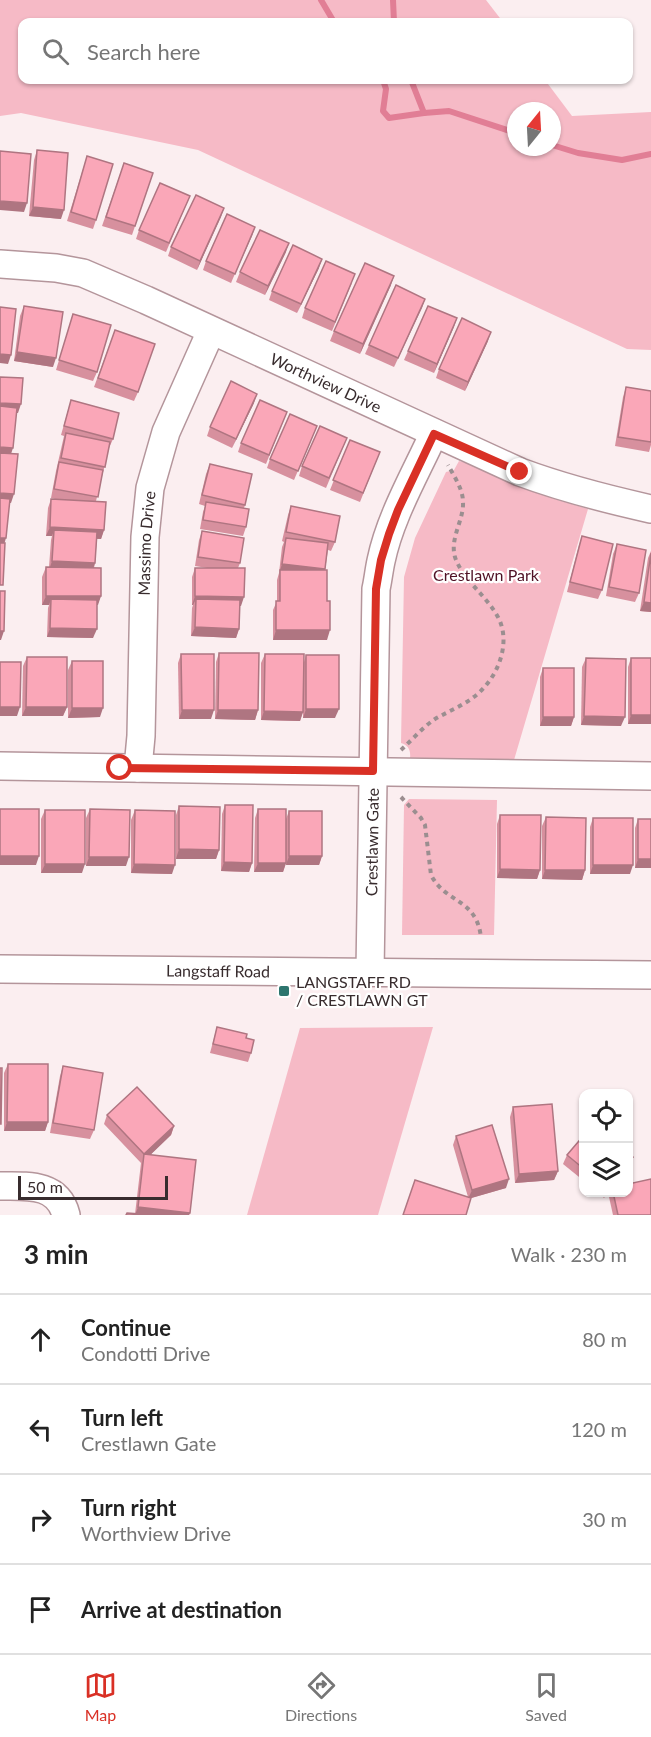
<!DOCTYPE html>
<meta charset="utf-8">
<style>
body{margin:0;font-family:Lato,sans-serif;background:#f2f2f2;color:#222}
.controls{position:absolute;right:18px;bottom:18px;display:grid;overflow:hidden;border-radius:12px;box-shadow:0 2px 4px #0004}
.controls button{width:54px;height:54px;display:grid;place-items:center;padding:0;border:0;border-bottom:2px solid #e0e0e0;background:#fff;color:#222;font:30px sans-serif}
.compass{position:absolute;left:507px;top:102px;width:54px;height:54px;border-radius:50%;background:#fff;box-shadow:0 2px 4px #0004;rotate:18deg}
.scale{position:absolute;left:18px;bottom:15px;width:150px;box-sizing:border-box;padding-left:6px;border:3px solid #382c2e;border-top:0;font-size:16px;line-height:21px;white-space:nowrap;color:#382c2e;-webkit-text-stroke:4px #fff;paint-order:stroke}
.stop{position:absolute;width:18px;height:18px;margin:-14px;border:4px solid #d93025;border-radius:50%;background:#fff}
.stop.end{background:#d93025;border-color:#fff;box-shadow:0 2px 6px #0008}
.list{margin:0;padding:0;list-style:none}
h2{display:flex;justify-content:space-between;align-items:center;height:78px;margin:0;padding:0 24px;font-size:26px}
h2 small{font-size:20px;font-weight:400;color:#767676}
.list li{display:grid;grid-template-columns:39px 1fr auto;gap:18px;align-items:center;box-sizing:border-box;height:90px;padding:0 24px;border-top:2px solid #e0e0e0}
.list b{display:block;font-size:22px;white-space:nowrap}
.list p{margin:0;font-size:20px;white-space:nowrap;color:#767676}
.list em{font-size:20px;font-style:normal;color:#767676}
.icon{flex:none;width:33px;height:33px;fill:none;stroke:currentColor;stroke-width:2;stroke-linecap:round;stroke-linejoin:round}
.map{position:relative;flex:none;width:651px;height:1215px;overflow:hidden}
.search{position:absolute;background:#fff;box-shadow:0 2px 4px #0004;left:18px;right:18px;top:18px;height:66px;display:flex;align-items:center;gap:15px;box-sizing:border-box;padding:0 21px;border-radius:12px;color:#767676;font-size:22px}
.sheet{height:438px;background:#fff}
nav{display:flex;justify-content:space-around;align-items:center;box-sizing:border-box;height:84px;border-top:2px solid #e0e0e0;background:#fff;font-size:16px;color:#767676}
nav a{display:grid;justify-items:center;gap:3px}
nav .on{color:#d93025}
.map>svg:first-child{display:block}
.green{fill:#f6bac6;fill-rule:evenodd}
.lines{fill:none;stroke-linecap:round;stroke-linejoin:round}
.stream{stroke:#e17e95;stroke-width:6}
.minor-casing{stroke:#b4959b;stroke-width:30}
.path{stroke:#9b8e90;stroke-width:4;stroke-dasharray:4.5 4.5;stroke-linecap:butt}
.minor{stroke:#fff;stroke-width:27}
.wall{fill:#d7909e}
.shaded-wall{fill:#af7581}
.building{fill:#faa7b8;stroke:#af7581;stroke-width:1.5}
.route{stroke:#d93025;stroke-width:8}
.poi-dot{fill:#2d756e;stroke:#fff;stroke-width:2}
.labels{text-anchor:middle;stroke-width:4.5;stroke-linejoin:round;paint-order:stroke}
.street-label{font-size:16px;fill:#382c2e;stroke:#fff}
.park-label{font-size:16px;fill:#4f1125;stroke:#fff}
.poi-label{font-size:16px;fill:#382c2e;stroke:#fff;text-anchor:start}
</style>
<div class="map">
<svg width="651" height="1215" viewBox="0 0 651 1215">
<rect width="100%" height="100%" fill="#fbeef0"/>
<g class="green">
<path d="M0,0H486L503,22H22V80H545L572,116L651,112V350L627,349L198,150L21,113L0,116ZM516,111H552V147H516Z"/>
<path d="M459,461C477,465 494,476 511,483C536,494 562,501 588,509L514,760L410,758C411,750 408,745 401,743L404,577L415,538L446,472L454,470Z"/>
<polygon points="409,799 497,800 494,935 402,935 404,805"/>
<polygon points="433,1027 378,1215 247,1215 300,1028"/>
</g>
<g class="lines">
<g class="stream">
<polyline points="321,0 334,22"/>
<polyline points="393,0 394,22"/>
<polyline points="383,80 386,89 383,111 389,118 424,113 449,111 516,133"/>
<polyline points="411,80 424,113"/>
<polyline points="552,145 578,153 622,160 651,154"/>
</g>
<defs>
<g id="minor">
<path id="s1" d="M0,264L56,268L83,273L146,300L520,472C563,488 606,499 651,509"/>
<polyline points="0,766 651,776"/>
<path id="s2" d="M138,768L141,736L145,537L150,488L166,432L211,331"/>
<path id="s3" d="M0,969L651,975"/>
<path id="s4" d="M370,972L376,589C378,580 379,570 381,561C390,517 415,475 434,433"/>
<path d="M0,1186C27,1186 58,1183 66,1215"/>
</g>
</defs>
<use href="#minor" class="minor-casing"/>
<g class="path">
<path d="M401,750C412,740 423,727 435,719C447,712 460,707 471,699C495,683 512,647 499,619C488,597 466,583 456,560C448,540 464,521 463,502C463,489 454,476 448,465"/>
<path d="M401,797L421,818L425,825L431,875C446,904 477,898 481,938"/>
</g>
<use href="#minor" class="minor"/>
</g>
<g class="wall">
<polygon points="37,150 61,219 29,216 34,160"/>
<polygon points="87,156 96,220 93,229 67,221"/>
<polygon points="124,163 153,173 132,235 102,226"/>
<polygon points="190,196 166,252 136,239 139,230"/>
<polygon points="224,208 197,270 168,256 171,247"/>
<polygon points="255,227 231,283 203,270 206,261"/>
<polygon points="286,252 265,295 236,282 240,272"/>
<polygon points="319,268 297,313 269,300 272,291"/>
<polygon points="352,283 332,331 302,318 305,308"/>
<polygon points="391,285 360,354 330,341 334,331"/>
<polygon points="425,299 394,367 365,354 369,345"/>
<polygon points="24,306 53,367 14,361 20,316"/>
<polygon points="73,314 97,372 93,381 56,370"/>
<polygon points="457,318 434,373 404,360 408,351"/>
<polygon points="115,330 138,392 134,401 94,387"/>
<polygon points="488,341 465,391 436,378 439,369"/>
<polygon points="626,387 651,391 651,445 649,452 615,446 623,397"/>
<polygon points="71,400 113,439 109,448 96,501 104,530 101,539 97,539 95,563 94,568 101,596 97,605 93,638 47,637 48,608 49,605 42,605 42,577 46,567 49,567 51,540 52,536 46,536 48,508 51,499 59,500 51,498 56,471 64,436 61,435"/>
<polygon points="254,403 232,448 207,436 210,427"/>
<polygon points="287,412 266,464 238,452 241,443"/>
<polygon points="317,426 294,480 267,468 270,459"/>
<polygon points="347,438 326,488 299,476 302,466"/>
<polygon points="350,440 380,452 360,502 330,490"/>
<polygon points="210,464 245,505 244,508 246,527 243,536 200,529 203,512 205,506 199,504 206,474"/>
<polygon points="291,506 335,542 331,551 328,550 325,570 327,640 273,640 273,610 277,601 277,580 279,573 282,547 284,542 282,541 288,515"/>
<polygon points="202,531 240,563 238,568 241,606 240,606 239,629 236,638 191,636 192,608 193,605 192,605 192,577 195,568 207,568 195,566 199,540"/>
<polygon points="582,536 602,590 598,599 567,592 579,545"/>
<polygon points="617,544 639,593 635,602 606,596 613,554"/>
<polygon points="651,551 651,612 640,611 648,558"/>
<polygon points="219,653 258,710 255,720 215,719 216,662"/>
<polygon points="181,654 211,719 179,719 178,663"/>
<polygon points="265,654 304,662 306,655 335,718 303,718 303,696 303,712 300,721 261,720 261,663"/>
<polygon points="27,657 67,707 63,716 22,716 23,666"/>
<polygon points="586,658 621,726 581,725 582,667"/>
<polygon points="631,658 651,658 651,724 628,724 628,667"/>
<polygon points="72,661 100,717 68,718 68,670"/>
<polygon points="543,668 574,717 571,726 540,726 540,677"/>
<polygon points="225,805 252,863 249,872 221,871 222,814"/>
<polygon points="179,806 219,850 216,859 176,859 176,815"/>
<polygon points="90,809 126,866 86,866 86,818"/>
<polygon points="258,809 286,819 289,811 322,856 319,865 286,865 286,863 283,872 254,872 255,818"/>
<polygon points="45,810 82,873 41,873 41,819"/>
<polygon points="135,810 172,874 131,873 131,820"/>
<polygon points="500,815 540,870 537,879 497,878 497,824"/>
<polygon points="546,817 585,870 582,880 542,879 542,826"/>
<polygon points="593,818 630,874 590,874 590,827"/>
<polygon points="638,819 651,819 651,868 635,868 635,828"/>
<polygon points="217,1027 246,1038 251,1053 248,1062 210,1053"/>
<polygon points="8,1064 48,1122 45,1131 4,1131 4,1073"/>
<polygon points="63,1066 94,1130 90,1139 50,1133 60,1076"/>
<polygon points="513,1107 558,1171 554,1180 515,1183 510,1117"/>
<polygon points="107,1115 174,1126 171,1135 150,1155 190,1213 189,1215 126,1215 127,1213 135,1214 141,1163 104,1124"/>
<polygon points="584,1135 584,1181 563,1164 567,1155"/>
<polygon points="456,1136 506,1188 471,1198 468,1197 453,1145"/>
<polygon points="598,1192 609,1192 604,1198"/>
<polygon points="610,1192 628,1192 651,1215 613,1215 609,1197"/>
</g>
<g class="shaded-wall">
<polygon points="0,201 27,203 24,212 0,210"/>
<polygon points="33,207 64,210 61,219 29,216"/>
<polygon points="224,208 221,217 197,270 200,261"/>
<polygon points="255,227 252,236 231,283 235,274"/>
<polygon points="289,243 286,252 265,295 268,286"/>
<polygon points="322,259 319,268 297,313 301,304"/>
<polygon points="394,276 391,285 360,354 363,344"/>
<polygon points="425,299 422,308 394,367 398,358"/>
<polygon points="457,318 454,327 434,373 437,364"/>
<polygon points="491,332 488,341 465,391 468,382"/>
<polygon points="17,352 56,358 53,367 14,361"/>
<polygon points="0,354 11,355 8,364 0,363"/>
<polygon points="257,394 254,403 232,448 236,439"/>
<polygon points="0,403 21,404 18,413 0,412"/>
<polygon points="0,447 13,448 10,457 0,456"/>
<polygon points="0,493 14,494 11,503 0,502"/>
<polygon points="50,527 104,530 101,539 54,536 54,530 52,536 46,536"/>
<polygon points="0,538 6,538 3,548 0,547"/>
<polygon points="52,561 95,563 92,572 49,570"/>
<polygon points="282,564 325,569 322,578 280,570 279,573"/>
<polygon points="46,596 101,596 98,605 51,605 51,599 49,605 42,605"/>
<polygon points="195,596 244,597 241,606 195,605 196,599 193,605 192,605"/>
<polygon points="644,602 651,603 651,612 640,611"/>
<polygon points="195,627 239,629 236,638 191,636"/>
<polygon points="50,628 97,629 93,638 47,637"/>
<polygon points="276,630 330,630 327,640 273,640"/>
<polygon points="0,631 4,631 1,640 0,640"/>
<polygon points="0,707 20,707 17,716 0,716"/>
<polygon points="26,707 67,707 63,716 22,716"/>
<polygon points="72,708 103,708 100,717 68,718"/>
<polygon points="306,709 339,709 335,718 303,718"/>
<polygon points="182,710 214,710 211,719 179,719"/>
<polygon points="218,710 258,710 255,720 215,719"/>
<polygon points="264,711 303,712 300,721 261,720"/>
<polygon points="631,715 651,715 651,724 628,724"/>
<polygon points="584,716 625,717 621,726 581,725"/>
<polygon points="543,717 574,717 571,726 540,726"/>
<polygon points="179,849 219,850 216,859 176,859"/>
<polygon points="0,856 39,856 36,865 0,865"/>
<polygon points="289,856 322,856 319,865 286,865"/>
<polygon points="89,857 129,857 126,866 86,866"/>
<polygon points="638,859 651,859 651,868 635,868"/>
<polygon points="224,862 252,863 249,872 221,871"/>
<polygon points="258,863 286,863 283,872 254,872"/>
<polygon points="45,864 85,864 82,873 41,873"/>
<polygon points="134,864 175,865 172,874 131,873"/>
<polygon points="593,865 633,865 630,874 590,874"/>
<polygon points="500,869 540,870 537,879 497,878"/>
<polygon points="545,870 585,870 582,880 542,879"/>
<polygon points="7,1122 48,1122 45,1131 4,1131"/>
<polygon points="174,1126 171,1135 143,1162 144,1154"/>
<polygon points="633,1157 630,1166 628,1168 628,1163"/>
<polygon points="558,1171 554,1180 515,1183 519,1174"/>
<polygon points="509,1179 506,1188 468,1199 472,1190"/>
<polygon points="138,1207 190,1213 189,1215 135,1215"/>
</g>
<g class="building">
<polygon points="37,150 68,153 64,210 33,207"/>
<polygon points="0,151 31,154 27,203 0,201"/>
<polygon points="87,156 113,164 96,220 71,212"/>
<polygon points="124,163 153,173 135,226 106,217"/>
<polygon points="160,183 190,196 169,243 139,230"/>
<polygon points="196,195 224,208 200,261 171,247"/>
<polygon points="227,214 255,227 235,274 206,261"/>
<polygon points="260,230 289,243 268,286 240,272"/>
<polygon points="293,245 322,259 301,304 272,291"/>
<polygon points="326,261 355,274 335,322 305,308"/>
<polygon points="365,263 394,276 363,344 334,331"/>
<polygon points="396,285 425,299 398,358 369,345"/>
<polygon points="24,306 63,312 56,358 17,352"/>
<polygon points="428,306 457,318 437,364 408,351"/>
<polygon points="0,307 16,309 11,355 0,354"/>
<polygon points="73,314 111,325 97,372 59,360"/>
<polygon points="462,318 491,332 468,382 439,369"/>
<polygon points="115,330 155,344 138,392 98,378"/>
<polygon points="0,377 23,378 21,404 0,403"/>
<polygon points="231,381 257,394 236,439 210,427"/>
<polygon points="626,387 651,391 651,442 618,437"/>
<polygon points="71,400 119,413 113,439 64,426"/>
<polygon points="260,400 287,412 269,455 241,443"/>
<polygon points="0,406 17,408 13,448 0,447"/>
<polygon points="290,414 317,426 298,471 270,459"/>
<polygon points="320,426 347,438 329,478 302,466"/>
<polygon points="66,433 110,442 105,467 61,458"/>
<polygon points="350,440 380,452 363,493 333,480"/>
<polygon points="0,453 18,454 14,494 0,493"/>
<polygon points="59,462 103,470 98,497 54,489"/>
<polygon points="210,464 252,474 245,505 202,495"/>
<polygon points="0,498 10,499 6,538 0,538"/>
<polygon points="51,499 106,502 104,530 50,527"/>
<polygon points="206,502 249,509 246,527 203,520"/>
<polygon points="291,506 340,516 335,542 286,532"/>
<polygon points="54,530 97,532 95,563 52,561"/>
<polygon points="202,531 244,538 240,563 198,557"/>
<polygon points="582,536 613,544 602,590 570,582"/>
<polygon points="286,538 328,543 325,569 282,564"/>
<polygon points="0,543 5,543 3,585 0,585"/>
<polygon points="617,544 646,550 639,593 609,587"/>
<polygon points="651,553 651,603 644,602"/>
<polygon points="46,567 101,568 101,596 46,596"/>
<polygon points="195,568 245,568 244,597 195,596"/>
<polygon points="280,570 327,570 327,601 330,601 330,630 276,630 276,601 280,601"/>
<polygon points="0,591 5,591 4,631 0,631"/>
<polygon points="51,599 97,600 97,629 50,628"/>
<polygon points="196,599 240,600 239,629 195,627"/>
<polygon points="219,653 259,653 258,710 218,710"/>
<polygon points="181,654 214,654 214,710 182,710"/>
<polygon points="265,654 304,654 303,712 264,711"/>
<rect x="306" y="655" width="33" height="54"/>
<polygon points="27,657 67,657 67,707 26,707"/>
<polygon points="586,658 626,659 625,717 584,716"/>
<rect x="631" y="658" width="20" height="57"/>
<rect x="72" y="661" width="31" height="47"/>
<polygon points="0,662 21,662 20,707 0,707"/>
<rect x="543" y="668" width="31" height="49"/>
<polygon points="225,805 253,805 252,863 224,862"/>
<polygon points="179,806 220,807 219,850 179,849"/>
<rect x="0" y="809" width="39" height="47"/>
<polygon points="90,809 130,810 129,857 89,857"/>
<rect x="258" y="809" width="28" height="54"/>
<rect x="45" y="810" width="40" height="54"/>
<polygon points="135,810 175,811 175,865 134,864"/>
<rect x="289" y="811" width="33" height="45"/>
<polygon points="500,815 541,815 540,870 500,869"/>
<polygon points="546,817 586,818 585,870 545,870"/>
<rect x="593" y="818" width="40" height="47"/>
<rect x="638" y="819" width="13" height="40"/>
<polygon points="217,1027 247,1034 246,1038 254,1040 251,1053 213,1044"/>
<polygon points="8,1064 48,1064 48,1122 7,1122"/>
<polygon points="63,1066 103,1073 94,1130 53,1123"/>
<polygon points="0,1068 2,1068 1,1124 0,1124"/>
<polygon points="137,1087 174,1126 144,1154 107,1115"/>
<polygon points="552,1104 558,1171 519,1174 513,1107"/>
<polygon points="492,1125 509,1179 472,1190 456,1136"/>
<polygon points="584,1135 584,1169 567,1155"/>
<polygon points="628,1153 633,1157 628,1163"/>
<polygon points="144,1154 196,1160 190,1213 138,1207"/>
<polygon points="651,1179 651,1215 618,1215 613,1192 628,1192 628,1184"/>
<polygon points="415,1180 471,1198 466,1215 403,1215"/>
<polygon points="127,1213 154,1215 126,1215"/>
</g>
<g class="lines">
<polyline class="route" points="120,768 373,771 376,589 381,560 389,534 398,510 434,434 520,472"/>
</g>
<rect class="poi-dot" x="278" y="985" width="12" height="12" rx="3"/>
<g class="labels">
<g class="street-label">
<text dy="6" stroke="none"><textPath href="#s1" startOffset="350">Worthview Drive</textPath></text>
<text dy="6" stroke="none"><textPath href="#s2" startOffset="225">Massimo Drive</textPath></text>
<text dy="6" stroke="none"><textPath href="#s4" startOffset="130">Crestlawn Gate</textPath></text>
<text dy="6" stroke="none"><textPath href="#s3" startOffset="218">Langstaff Road</textPath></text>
</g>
<g class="park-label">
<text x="486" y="581">Crestlawn Park</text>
</g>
<g class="poi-label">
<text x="296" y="988">LANGSTAFF RD<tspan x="296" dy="18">/ CRESTLAWN GT</tspan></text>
</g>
</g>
</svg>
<div class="controls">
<button><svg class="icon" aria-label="locate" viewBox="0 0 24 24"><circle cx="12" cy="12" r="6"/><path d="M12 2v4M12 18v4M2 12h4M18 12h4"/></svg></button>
<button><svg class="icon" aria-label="layers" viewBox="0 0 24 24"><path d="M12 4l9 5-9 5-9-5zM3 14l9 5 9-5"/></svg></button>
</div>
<svg class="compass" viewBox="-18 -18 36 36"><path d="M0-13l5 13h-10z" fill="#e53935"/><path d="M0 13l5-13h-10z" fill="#767676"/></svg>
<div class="scale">50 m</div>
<div class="stop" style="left:120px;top:768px"></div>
<div class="stop end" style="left:520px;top:472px"></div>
<div class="search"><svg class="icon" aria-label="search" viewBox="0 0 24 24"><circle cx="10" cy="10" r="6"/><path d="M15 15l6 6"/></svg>Search here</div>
</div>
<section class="sheet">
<h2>3 min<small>Walk · 230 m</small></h2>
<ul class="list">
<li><svg class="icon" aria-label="ahead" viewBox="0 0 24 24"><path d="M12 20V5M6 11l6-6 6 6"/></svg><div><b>Continue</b><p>Condotti Drive</p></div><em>80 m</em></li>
<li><svg class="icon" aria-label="left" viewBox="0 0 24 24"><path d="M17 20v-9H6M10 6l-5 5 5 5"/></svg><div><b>Turn left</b><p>Crestlawn Gate</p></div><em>120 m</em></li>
<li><svg class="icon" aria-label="right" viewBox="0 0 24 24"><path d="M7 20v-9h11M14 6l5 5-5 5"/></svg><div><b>Turn right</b><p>Worthview Drive</p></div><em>30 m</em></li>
<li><svg class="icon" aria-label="arrive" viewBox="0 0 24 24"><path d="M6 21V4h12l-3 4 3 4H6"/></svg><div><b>Arrive at destination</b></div></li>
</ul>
</section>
<nav>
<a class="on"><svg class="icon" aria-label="map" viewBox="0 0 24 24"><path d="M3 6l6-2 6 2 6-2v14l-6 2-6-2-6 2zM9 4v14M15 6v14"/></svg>Map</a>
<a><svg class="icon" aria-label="directions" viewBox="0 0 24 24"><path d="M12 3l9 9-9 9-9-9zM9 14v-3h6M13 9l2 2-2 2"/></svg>Directions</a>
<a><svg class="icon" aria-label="saved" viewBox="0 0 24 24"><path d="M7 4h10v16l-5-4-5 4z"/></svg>Saved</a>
</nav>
